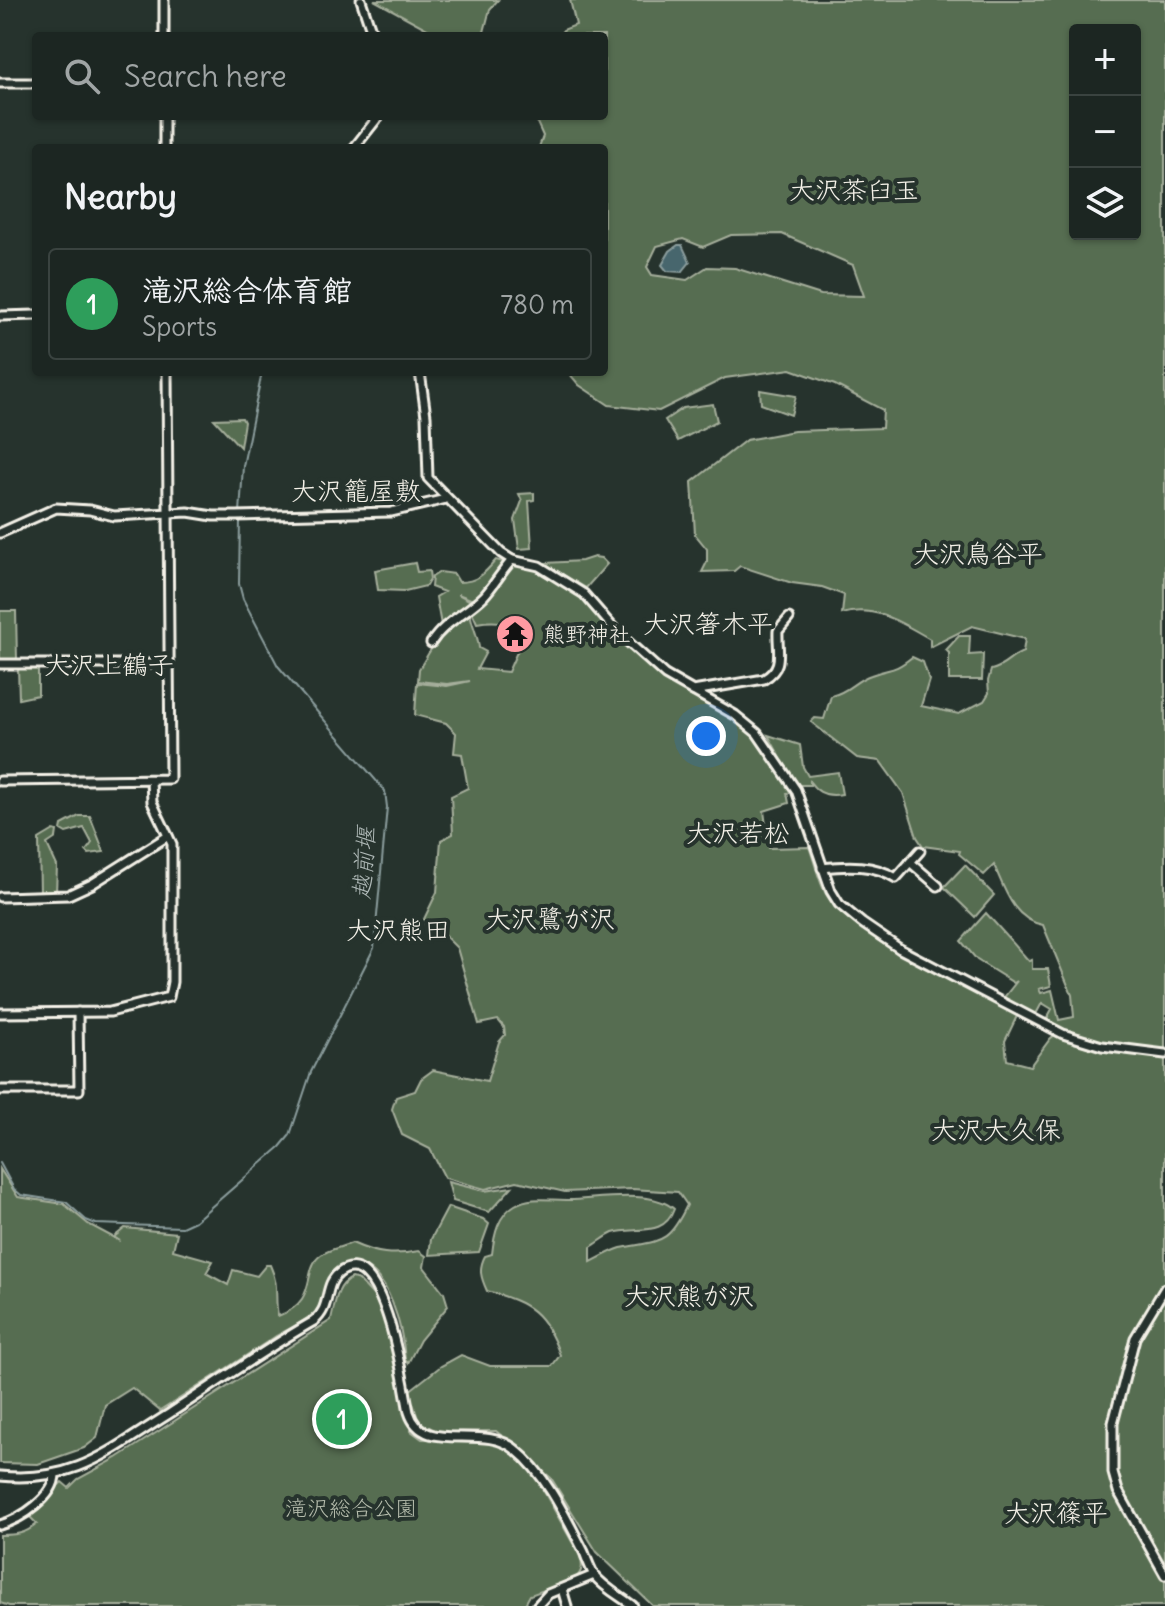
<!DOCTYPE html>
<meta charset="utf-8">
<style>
body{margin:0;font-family:Delius,"Klee One",sans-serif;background:#252e2a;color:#f1f3f6}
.controls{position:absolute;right:24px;top:24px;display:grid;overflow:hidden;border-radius:8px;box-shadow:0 2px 6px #0004}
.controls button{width:72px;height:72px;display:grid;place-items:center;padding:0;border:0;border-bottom:2px solid #3a4340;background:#1c2622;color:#f1f3f6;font:40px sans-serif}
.you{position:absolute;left:706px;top:736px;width:28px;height:28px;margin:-20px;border:6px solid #fff;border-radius:50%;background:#1a73e8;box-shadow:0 0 0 12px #1a73e833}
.badge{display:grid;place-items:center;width:52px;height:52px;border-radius:50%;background:#ff9aa2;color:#fff;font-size:26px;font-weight:700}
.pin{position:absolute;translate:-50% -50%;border:4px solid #fff;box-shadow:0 2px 8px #0006}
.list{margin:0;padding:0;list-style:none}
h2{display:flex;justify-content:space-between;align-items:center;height:104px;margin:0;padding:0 32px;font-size:34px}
h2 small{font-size:26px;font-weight:400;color:#a0a5a5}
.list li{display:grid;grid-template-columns:52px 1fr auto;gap:24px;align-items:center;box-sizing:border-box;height:112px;margin:0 16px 16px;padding:0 16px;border:2px solid #3a4340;border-radius:8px}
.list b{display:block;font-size:30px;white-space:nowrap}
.list p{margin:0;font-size:26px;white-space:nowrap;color:#a0a5a5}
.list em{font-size:26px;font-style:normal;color:#a0a5a5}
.icon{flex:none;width:44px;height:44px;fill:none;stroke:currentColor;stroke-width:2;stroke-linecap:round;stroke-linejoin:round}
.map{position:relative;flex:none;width:1165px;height:1606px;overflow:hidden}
.search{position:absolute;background:#1c2622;box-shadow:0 2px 6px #0004;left:32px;top:32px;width:576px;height:88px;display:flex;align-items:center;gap:20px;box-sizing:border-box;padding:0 28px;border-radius:8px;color:#a0a5a5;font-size:30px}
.panel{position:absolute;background:#1c2622;box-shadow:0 2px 6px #0004;left:32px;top:144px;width:576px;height:232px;border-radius:8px}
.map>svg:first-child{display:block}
.green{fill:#576d51;stroke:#a6af9c;stroke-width:2;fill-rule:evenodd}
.water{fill:#47666d;stroke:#8c9e9e;stroke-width:2}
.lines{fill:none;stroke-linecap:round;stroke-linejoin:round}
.stream{stroke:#8c9e9e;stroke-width:2}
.minor-casing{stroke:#f4f1e8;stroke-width:13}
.minor{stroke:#26332d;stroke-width:7}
.labels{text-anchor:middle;stroke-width:8;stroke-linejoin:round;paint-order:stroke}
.poi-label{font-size:22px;fill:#f4f1e8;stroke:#26332d;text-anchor:start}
.park-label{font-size:22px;fill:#b5bcac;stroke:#26332d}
.water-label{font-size:24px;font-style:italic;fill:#afb9b7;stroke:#26332d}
.quarter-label{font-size:26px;fill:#f4f1e8;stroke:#26332d}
</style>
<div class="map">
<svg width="1165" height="1606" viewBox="0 0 1165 1606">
<rect width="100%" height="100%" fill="#26332d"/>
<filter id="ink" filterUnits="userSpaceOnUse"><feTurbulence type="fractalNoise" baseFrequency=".0125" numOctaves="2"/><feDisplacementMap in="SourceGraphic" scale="16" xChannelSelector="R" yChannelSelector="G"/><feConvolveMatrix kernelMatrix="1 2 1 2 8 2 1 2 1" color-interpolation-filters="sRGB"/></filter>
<g filter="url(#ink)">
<g class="green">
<polygon points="374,0 498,0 490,9 483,36 448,36 435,30 429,30"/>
<path d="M570,0H1165V1606H653L597,1552L551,1478L496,1431L439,1432L419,1422L409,1391L441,1366L461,1355L490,1366H552L560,1355C544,1312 530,1303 487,1291C481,1278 478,1269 485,1256L492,1254C494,1235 498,1215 515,1205C532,1195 552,1201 570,1200C598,1199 653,1189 674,1209C664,1238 636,1226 613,1233C606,1236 598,1243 591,1247V1262C601,1257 611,1251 621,1248C661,1240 668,1245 687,1205L678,1192L632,1189L565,1192L517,1181L485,1189L445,1178L430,1149L402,1135L392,1109L396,1097L415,1091L421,1079L433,1070L487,1081L499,1042L505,1035L504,1027L498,1020L479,1024L457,948L438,929L427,930L424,919L437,892L441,840L453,834L451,796L468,788L462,754L454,753L456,733L446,723L415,715L417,683L447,686L470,681L447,684L418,681L419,669L442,631L436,597L444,592L431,587L432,577L440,572L454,574L459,582C477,582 484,574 496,560L535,570L581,597L612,633L661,677L731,718L753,735L792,792L787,793L789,803L764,811L769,848L809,847C815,862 818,880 826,894C849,937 972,991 1018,1014L1005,1041L1007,1060L1030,1066L1050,1039L1060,1030L1045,1022L1052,1009L1042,1003L1035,1016L1002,1000L1017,981L1014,983L977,960L961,941L986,913L1029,961L1032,960V969H1048L1051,986L1039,989L1041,993L1052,990L1059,1020L1074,1017L1072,995L1043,925C1013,919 1005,890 994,865L984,875L959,854L960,851L923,846L917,837L903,793L880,761L857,758L811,722L815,718L824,719L831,696C849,692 855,680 871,675C892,667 892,673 912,657L923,662L929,680L921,706L959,714L984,701L989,693L988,681L991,670C1005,667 1010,657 1023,652L1025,639L972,626L930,647V639C902,623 874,604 842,614L844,595L822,587L792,583L740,566L734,571L702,572L707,562V549L695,534L692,482L746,440L794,431L882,428L883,410L835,385L791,369L725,378L659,411L609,405L579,385L568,372H604V148H541L539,147L543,136L534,116H604V36H559L563,30L576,25ZM1075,30H1135V234H1075ZM782,234L853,265L864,296L821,295L735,268L707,267L687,280L652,275L647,267L657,246L683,239L703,247L731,235ZM458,594L473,600V614L477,623C493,620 506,622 522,626L526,632L508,672L477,669L486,652L479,648C478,632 466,615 471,601Z"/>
<polygon points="760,390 796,396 791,415 761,404"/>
<polygon points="713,404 717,421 678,441 665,420 683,408"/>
<polygon points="242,418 244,422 240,447 214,419"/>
<polygon points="534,493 534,500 529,501 532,548 519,549 515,520 522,501 519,494"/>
<polygon points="594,557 601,558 607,564 586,588 544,563 582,561"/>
<polygon points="415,563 417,572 429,571 430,579 426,586 405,591 378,590 375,570"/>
<polygon points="0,611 16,611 17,660 0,660"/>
<polygon points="959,636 970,636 969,655 983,654 982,680 949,680 949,653 946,650"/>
<polygon points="18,667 38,667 38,695 19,699"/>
<path d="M768,735L800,745L803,767L808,776L838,772L842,794C829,797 818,794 810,782V785H796Z"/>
<polygon points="79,816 90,816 104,852 89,854 86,851 92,843 84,828 66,833 61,830 62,825"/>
<polygon points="54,830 57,831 56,838 47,844 57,866 56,893 40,893 39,839"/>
<polygon points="965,865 994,895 975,917 944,887"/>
<path d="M0,1169L18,1197L64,1204L88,1224L120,1241L114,1237L125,1228L177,1233L173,1250L213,1261L206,1273L228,1285L233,1270L257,1276L266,1265H270C280,1287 274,1295 278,1316C320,1301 301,1269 321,1255C329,1249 342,1247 352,1243C376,1254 393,1256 419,1251L426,1256L424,1267L444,1293L448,1306L420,1340L408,1363L405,1360C403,1333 390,1266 354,1264C320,1261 328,1298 315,1312C305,1322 286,1330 273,1338C236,1362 198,1387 160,1411L132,1388L105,1405L97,1438L84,1448L38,1464L0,1463Z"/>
<polygon points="448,1182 484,1191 512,1187 489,1212 453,1201"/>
<polygon points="448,1207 483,1219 489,1224 479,1252 429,1255 431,1239"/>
<path d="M352,1278L359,1280L386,1309L394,1357L404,1373L403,1409L411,1418V1431L422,1439H481L500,1443L528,1463L580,1556C583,1566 583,1571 575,1579L530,1595L524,1606H9L0,1603V1535C16,1535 25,1534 37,1524L28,1515L62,1482L69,1488L78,1479L117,1458L331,1320C335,1304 336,1285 352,1278Z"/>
</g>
<polygon class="water" points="678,245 682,245 690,262 682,272 667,271 662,265 670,251"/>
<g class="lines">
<g class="stream">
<polyline points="360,148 386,116"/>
<polyline points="240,513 243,466 262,372"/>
<polyline points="0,1163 14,1189 21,1195 66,1202 86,1220 96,1224 182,1227 195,1221 280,1147 290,1135 311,1072 374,948 387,807 385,791 278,666 243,599 239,584 240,519"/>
</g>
<defs>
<g id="minor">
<polyline points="164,0 164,36"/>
<polyline points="361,0 373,36"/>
<polyline points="0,83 36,83"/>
<polyline points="164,116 164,148"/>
<polyline points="354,148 379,116"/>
<polyline points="0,316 36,315"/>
<polyline points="420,372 426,416 428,478 501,553 512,560 539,566 584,594 617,632 665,675 735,715 757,733 796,790 831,891 839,904 862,923 900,949 1063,1034 1102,1046 1165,1054"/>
<polyline points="0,533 56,508 90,510 114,516 188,512 213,516 237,516 391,512 446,499"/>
<path d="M431,643C444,622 467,613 484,596C494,585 502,571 512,560"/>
<polyline points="0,664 169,664"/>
<path d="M693,691L764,679C785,667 777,651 778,631L789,618"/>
<polyline points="0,781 170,779 167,372"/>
<polyline points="910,862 938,886"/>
<path d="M822,868C848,865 874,864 896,878L920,851"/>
<polyline points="0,897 68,895 92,884 168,836"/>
<polyline points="0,1013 110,1012 169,997 172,982 172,844 152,802 151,780"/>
<polyline points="0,1090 79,1090 78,1012"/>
<polyline points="1165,1288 1135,1338 1113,1423 1113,1473 1118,1491 1165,1575"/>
<path d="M0,1476C76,1483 109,1451 169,1414C217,1383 265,1349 314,1321C332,1307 323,1285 339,1273C384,1238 404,1389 409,1412C423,1457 482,1421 516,1450C546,1474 567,1519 584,1552C587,1560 590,1568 594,1575C604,1588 620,1596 633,1606"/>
<path d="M0,1525C21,1519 55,1497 55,1474"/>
<polyline points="562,1589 567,1606"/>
<polyline points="537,1606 548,1594 594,1575"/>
</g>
</defs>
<use href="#minor" class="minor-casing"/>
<use href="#minor" class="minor"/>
</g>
</g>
<defs>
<symbol id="temple-disc" viewBox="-11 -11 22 22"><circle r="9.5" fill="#ff9aa2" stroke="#26332d"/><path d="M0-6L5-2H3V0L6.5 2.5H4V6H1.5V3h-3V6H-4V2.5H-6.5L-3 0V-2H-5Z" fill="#111"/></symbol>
</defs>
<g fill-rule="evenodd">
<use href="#temple-disc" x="493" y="612" width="44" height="44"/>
</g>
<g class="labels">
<g class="poi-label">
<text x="543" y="642">熊野神社</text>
</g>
<g class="park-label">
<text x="351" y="1516">滝沢総合公園</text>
</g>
<g class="water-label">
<text transform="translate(364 863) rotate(-86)" y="8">越前堰</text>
</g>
<g class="quarter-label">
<text x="854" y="199">大沢茶臼玉</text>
<text x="356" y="500">大沢籠屋敷</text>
<text x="978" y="563">大沢鳥谷平</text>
<text x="708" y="633">大沢箸木平</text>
<text x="109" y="674">大沢上鶴子</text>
<text x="738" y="842">大沢若松</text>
<text x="550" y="928">大沢鷺が沢</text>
<text x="398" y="939">大沢熊田</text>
<text x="996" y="1139">大沢大久保</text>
<text x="689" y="1305">大沢熊が沢</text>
<text x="1056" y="1522">大沢篠平</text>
</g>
</g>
</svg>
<div class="controls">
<button>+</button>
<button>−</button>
<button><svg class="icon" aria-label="layers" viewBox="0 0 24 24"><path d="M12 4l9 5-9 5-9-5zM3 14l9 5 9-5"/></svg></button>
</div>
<div class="you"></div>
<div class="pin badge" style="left:342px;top:1419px;background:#2e9e5b">1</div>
<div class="search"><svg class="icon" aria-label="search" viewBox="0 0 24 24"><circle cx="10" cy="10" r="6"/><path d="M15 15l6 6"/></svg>Search here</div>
<section class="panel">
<h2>Nearby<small></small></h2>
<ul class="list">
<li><span class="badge" style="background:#2e9e5b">1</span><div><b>滝沢総合体育館</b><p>Sports</p></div><em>780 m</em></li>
</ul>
</section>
</div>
